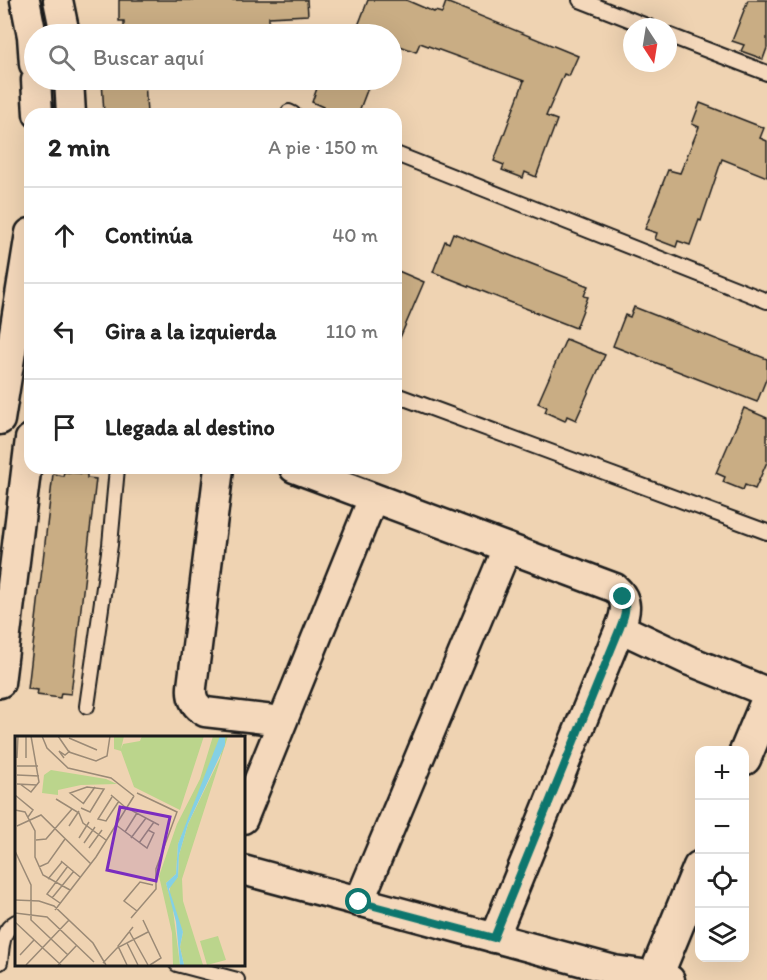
<!DOCTYPE html>
<html lang="es">
<meta charset="utf-8">
<style>
body{margin:0;font-family:Itim,sans-serif;background:#f6f6f6;color:#222}
.controls{position:absolute;right:18px;bottom:18px;display:grid;overflow:hidden;border-radius:12px;box-shadow:0 6px 24px #0002}
.controls button{width:54px;height:54px;display:grid;place-items:center;padding:0;border:0;border-bottom:2px solid #e0e0e0;background:#fff;color:#222;font:30px sans-serif}
.compass{position:absolute;left:623px;top:18px;width:54px;height:54px;border-radius:50%;background:#fff;box-shadow:0 6px 24px #0002;rotate:168deg}
.stop{position:absolute;width:18px;height:18px;margin:-14px;border:4px solid #0f766e;border-radius:50%;background:#fff}
.stop.end{background:#0f766e;border-color:#fff;box-shadow:0 2px 6px #0008}
.list{margin:0;padding:0;list-style:none}
h2{display:flex;justify-content:space-between;align-items:center;height:78px;margin:0;padding:0 24px;font-size:26px}
h2 small{font-size:20px;font-weight:400;color:#767676}
.list li{display:grid;grid-template-columns:39px 1fr auto;gap:18px;align-items:center;box-sizing:border-box;height:96px;padding:0 24px;border-top:2px solid #e0e0e0}
.list b{display:block;font-size:22px;white-space:nowrap}
.list em{font-size:20px;font-style:normal;color:#767676}
.icon{flex:none;width:33px;height:33px;fill:none;stroke:currentColor;stroke-width:2;stroke-linecap:round;stroke-linejoin:round}
.map{position:relative;flex:none;width:767px;height:980px;overflow:hidden}
.search{position:absolute;background:#fff;box-shadow:0 6px 24px #0002;left:24px;top:24px;width:378px;height:66px;display:flex;align-items:center;gap:15px;box-sizing:border-box;padding:0 21px;border-radius:33px;color:#767676;font-size:22px}
.panel{position:absolute;background:#fff;box-shadow:0 6px 24px #0002;left:24px;top:108px;width:378px;height:366px;border-radius:18px}
.map>svg:first-child{display:block}
.building{fill:#c9ad84;stroke:#1c1c1c;stroke-width:1.5}
.lines{fill:none;stroke-linecap:round;stroke-linejoin:round}
.lane-casing{stroke:#1c1c1c;stroke-width:18}
.street-casing{stroke:#1c1c1c;stroke-width:33}
.secondary-casing{stroke:#1c1c1c;stroke-width:38}
.lane{stroke:#f4d8bb;stroke-width:14}
.street{stroke:#f4d8bb;stroke-width:28}
.secondary{stroke:#f4d8bb;stroke-width:33}
.route{stroke:#0f766e;stroke-width:8}
.inset-road{fill:none;stroke:#9b8a76;stroke-width:1.5}
.view{fill:#7b2cbf;fill-opacity:0.15;stroke:#7b2cbf;stroke-width:3}
.inset-edge{fill:none;stroke:#1c1c1c;stroke-width:3}
</style>
<div class="map">
<svg width="767" height="980" viewBox="0 0 767 980">
<rect width="100%" height="100%" fill="#efd3b2"/>
<filter id="ink" filterUnits="userSpaceOnUse"><feTurbulence type="fractalNoise" baseFrequency=".0167" numOctaves="2"/><feDisplacementMap in="SourceGraphic" scale="12" xChannelSelector="R" yChannelSelector="G"/><feConvolveMatrix kernelMatrix="1 2 1 2 8 2 1 2 1" color-interpolation-filters="sRGB"/></filter>
<g filter="url(#ink)">
<g class="building">
<polygon points="119,0 307,0 308,15 269,17 269,28 124,32 124,21 119,21"/>
<polygon points="368,0 406,0 434,12 435,11 442,13 446,2 578,56 569,76 564,74 546,116 557,120 536,177 525,172 523,178 502,170 504,165 494,161 524,81 420,43 416,52 400,46 400,45 392,41 392,34 366,34 356,31"/>
<polygon points="748,0 767,0 767,48 763,59 741,51 744,45 732,41"/>
<polygon points="102,80 145,80 147,114 104,114"/>
<polygon points="320,80 371,80 358,114 320,114 323,107 312,102"/>
<polygon points="700,103 764,128 760,138 767,141 767,177 722,159 701,221 699,220 690,245 678,241 676,247 655,239 657,233 645,229 668,170 680,173 699,127 692,124"/>
<polygon points="453,233 588,286 584,296 588,297 576,328 433,272 445,241 449,243"/>
<polygon points="396,270 424,282 396,347"/>
<polygon points="634,307 767,359 767,377 757,402 613,346 625,315 630,317"/>
<polygon points="566,339 605,355 576,420 567,416 565,421 545,412 547,407 538,403"/>
<polygon points="744,408 767,418 767,462 755,489 745,485 743,490 723,482 725,477 716,473"/>
<polygon points="64,472 87,474 87,478 96,479 71,694 61,693 60,698 37,695 38,690 28,689 53,474 63,476"/>
</g>
<g class="lines">
<defs>
<g id="lane">
<polyline points="580,0 649,27"/>
<polyline points="668,35 767,73"/>
<polyline points="289,112 293,114"/>
<polyline points="396,154 767,301"/>
<polyline points="396,395 767,532"/>
<polyline points="87,706 110,545 117,468"/>
<path d="M0,962C2,947 1,930 16,922"/>
<polyline points="177,964 237,980"/>
</g>
<g id="street">
<polyline points="25,0 32,36 34,64"/>
<polyline points="58,0 65,34"/>
<polyline points="36,80 38,114"/>
<polyline points="69,80 71,114"/>
<polyline points="0,420 30,233"/>
<path d="M219,468L192,687C191,699 195,706 205,712L282,721"/>
<path d="M294,468L615,588C629,600 626,612 620,628L494,938"/>
<polyline points="620,628 690,661 767,692"/>
<polyline points="0,683 30,439"/>
<polyline points="243,819 373,498"/>
<polyline points="243,870 614,970 656,976 670,980"/>
<polyline points="359,902 507,548"/>
</g>
<g id="secondary">
<polyline points="744,758 767,703"/>
<polyline points="654,980 700,868"/>
</g>
</defs>
<use href="#lane" class="lane-casing"/>
<use href="#street" class="street-casing"/>
<use href="#secondary" class="secondary-casing"/>
<use href="#lane" class="lane"/>
<use href="#street" class="street"/>
<use href="#secondary" class="secondary"/>
</g>
</g>
<g class="lines" filter="url(#ink)">
<path class="route" d="M359,902L494,938L620,628C624,617 628,608 623,597"/>
</g>
<g transform="translate(15 736)">
<rect width="230" height="230" fill="#efd3b2"/>
<path d="M99,0H109L106,13L108,8L125,5L127,0H189L165,74L119,51L106,15L99,13ZM198,0H205L206,6L163,108L161,138L151,147L154,158L156,147L163,141L164,119L173,88L205,22L210,0H213L167,143L168,165L188,229H169L165,211L168,196L158,174L165,229H158L157,197L144,140L162,88L185,43ZM36,34L91,43L102,48L66,49L43,54V59L27,57L29,39ZM203,200L211,224L192,229L185,205Z" fill="#bbd58c"/>
<path d="M205,0H210V9L173,88L164,119L163,141L154,153L168,196L165,211L169,229H165L161,186L151,147L161,138L163,108Z" fill="#84d0e4"/>
<path class="inset-road" d="M27,0L32,12L53,32L96,42L119,60M43,0L54,16L81,25L92,20L95,0M54,2L82,14M2,22L3,0M11,22V0M49,22L44,15L50,19L55,15M2,30H23M2,39L24,40M2,48L22,49M5,48L16,56L24,46L16,0M0,59L18,74L13,81M96,59L110,71L144,89M97,61L83,83L91,85L104,65M41,63L64,77L68,87L91,104M68,68L80,51M66,72L75,76L89,53L72,51L55,57L69,68M0,74L10,76L20,95V121L28,139L55,154M101,89L132,112L139,97L133,94M2,90L26,79L76,128M54,90L64,75M110,96L122,77M64,102L74,86M116,102L131,82M21,104L31,103L57,73M69,107L80,91M124,107L139,86M74,112L87,94M0,115L16,149V184L53,219M46,125L65,141M24,131L33,127L50,103M33,143L47,126M37,162L59,135M0,164L24,165L39,170L78,207L91,229M45,167L32,158L53,130M40,174L81,121L119,60M122,175L109,165L125,146L138,149M0,177L32,181L79,226M116,182L141,153V133L162,76L122,57M128,184L146,222L135,229M0,186L46,229M114,195L133,229M112,207L123,229M5,219L19,204M88,227L102,212L133,196M11,229L54,184M43,229L62,209M112,229L103,210L118,191"/>
<path class="view" d="M105,71L155,81L141,145L92,134Z"/>
<rect width="230" height="230" class="inset-edge"/>
</g>
</svg>
<div class="controls">
<button>+</button>
<button>−</button>
<button><svg class="icon" aria-label="locate" viewBox="0 0 24 24"><circle cx="12" cy="12" r="6"/><path d="M12 2v4M12 18v4M2 12h4M18 12h4"/></svg></button>
<button><svg class="icon" aria-label="layers" viewBox="0 0 24 24"><path d="M12 4l9 5-9 5-9-5zM3 14l9 5 9-5"/></svg></button>
</div>
<svg class="compass" viewBox="-18 -18 36 36"><path d="M0-13l5 13h-10z" fill="#e53935"/><path d="M0 13l5-13h-10z" fill="#767676"/></svg>
<div class="stop" style="left:359px;top:902px"></div>
<div class="stop end" style="left:623px;top:597px"></div>
<div class="search"><svg class="icon" aria-label="search" viewBox="0 0 24 24"><circle cx="10" cy="10" r="6"/><path d="M15 15l6 6"/></svg>Buscar aquí</div>
<section class="panel">
<h2>2 min<small>A pie · 150 m</small></h2>
<ul class="list">
<li><svg class="icon" aria-label="ahead" viewBox="0 0 24 24"><path d="M12 20V5M6 11l6-6 6 6"/></svg><div><b>Continúa</b></div><em>40 m</em></li>
<li><svg class="icon" aria-label="left" viewBox="0 0 24 24"><path d="M17 20v-9H6M10 6l-5 5 5 5"/></svg><div><b>Gira a la izquierda</b></div><em>110 m</em></li>
<li><svg class="icon" aria-label="arrive" viewBox="0 0 24 24"><path d="M6 21V4h12l-3 4 3 4H6"/></svg><div><b>Llegada al destino</b></div></li>
</ul>
</section>
</div>
